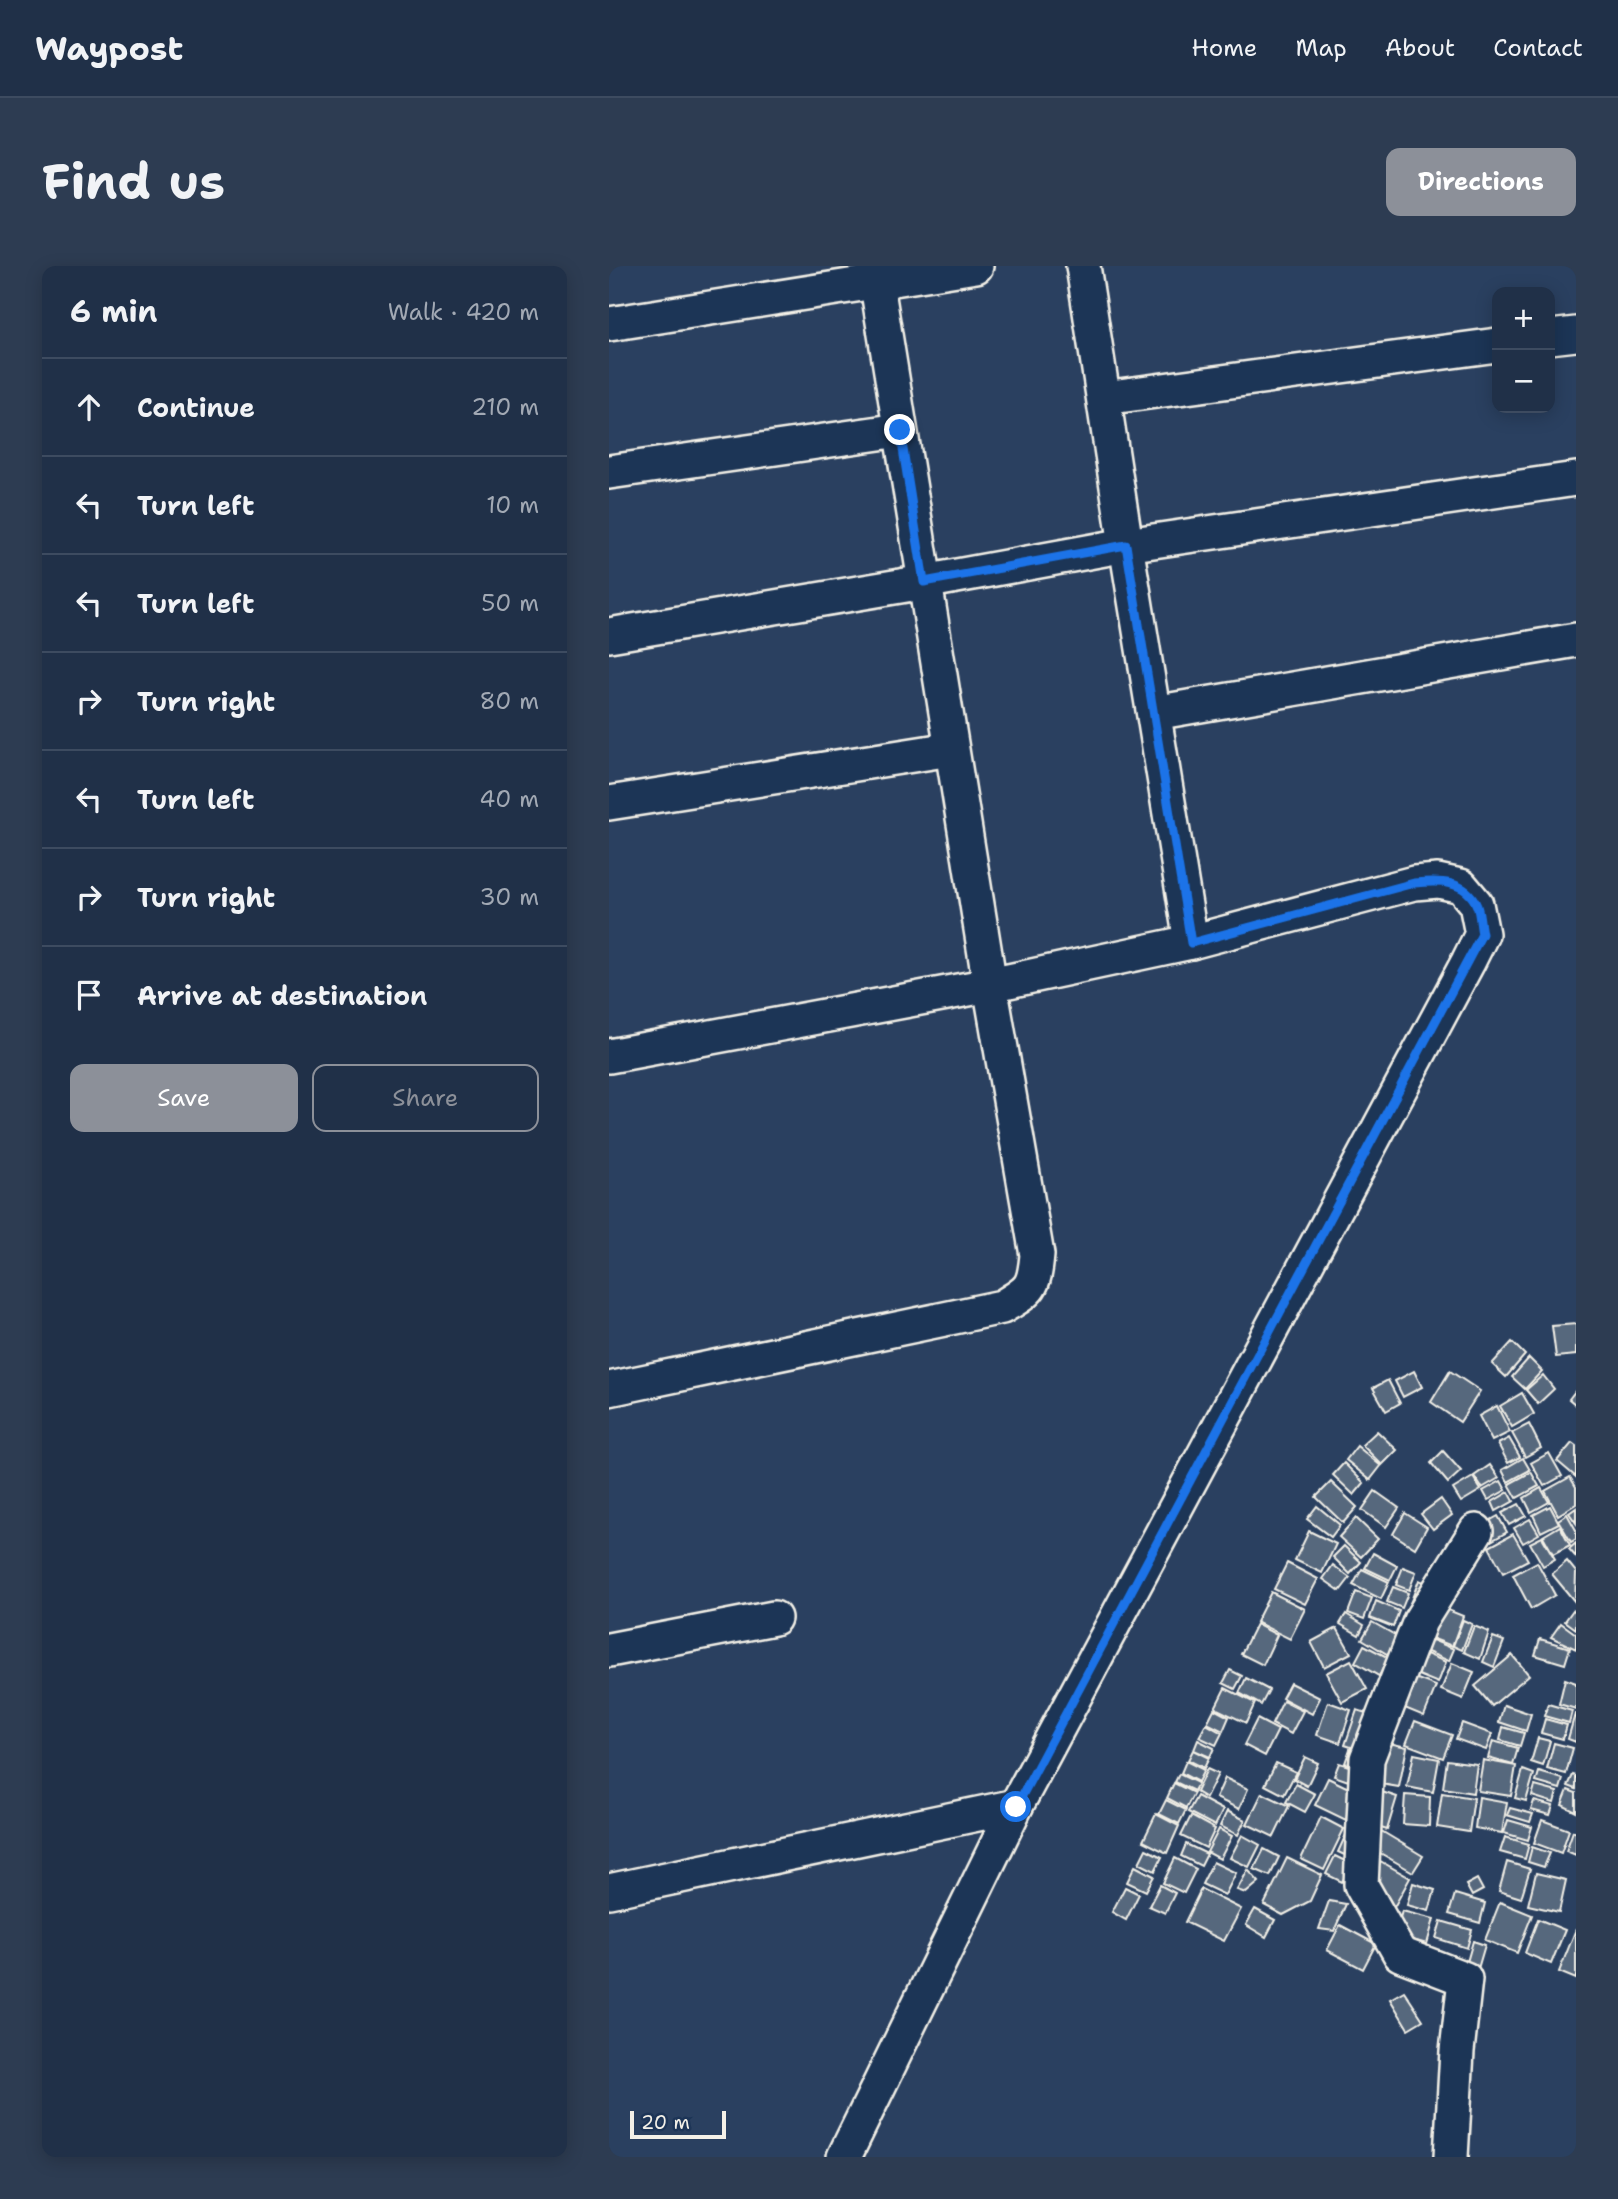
<!DOCTYPE html>
<meta charset="utf-8">
<style>
body{margin:0;font-family:"Shantell Sans",sans-serif;background:#2d3c52;color:#f1f3f6}
.controls{position:absolute;right:21px;top:21px;display:grid;overflow:hidden;border-radius:14px;box-shadow:0 4px 18px #0003}
.controls button{width:63px;height:63px;display:grid;place-items:center;padding:0;border:0;border-bottom:2px solid #3d4b60;background:#203048;color:#f1f3f6;font:35px sans-serif}
.scale{position:absolute;left:21px;bottom:18px;width:96px;box-sizing:border-box;padding-left:7px;border:4px solid #f4f1e8;border-top:0;font-size:19px;line-height:24px;white-space:nowrap;color:#f4f1e8;-webkit-text-stroke:5px #1d3557;paint-order:stroke}
.stop{position:absolute;width:21px;height:21px;margin:-16px;border:5px solid #1a73e8;border-radius:50%;background:#fff}
.stop.end{background:#1a73e8;border-color:#fff;box-shadow:0 2px 7px #0008}
.list{margin:0;padding:0;list-style:none}
h2{display:flex;justify-content:space-between;align-items:center;height:91px;margin:0;padding:0 28px;font-size:30px}
h2 small{font-size:23px;font-weight:400;color:#a2a9b4}
.list li{display:grid;grid-template-columns:46px 1fr auto;gap:21px;align-items:center;box-sizing:border-box;height:98px;padding:0 28px;border-top:2px solid #3d4b60}
.list b{display:block;font-size:26px;white-space:nowrap}
.list em{font-size:23px;font-style:normal;color:#a2a9b4}
.actions{display:flex;gap:14px;padding:21px 28px}
.actions a{flex:1;padding:16px 0;border:2px solid #8c9099;border-radius:14px;text-align:center;font-size:24px;color:#8c9099}
.actions .main{background:#8c9099;color:#fff}
.icon{flex:none;width:38px;height:38px;fill:none;stroke:currentColor;stroke-width:2;stroke-linecap:round;stroke-linejoin:round}
.map{position:relative;flex:none;width:967px;height:1891px;overflow:hidden;border-radius:14px}
header{display:flex;align-items:center;gap:42px;box-sizing:border-box;height:98px;padding:0 35px;background:#203048;border-bottom:2px solid #3d4b60}
header strong{font-size:33px}
nav{display:flex;gap:38px;margin-inline-start:auto;font-size:24px}
.intro{display:flex;align-items:center;justify-content:space-between;box-sizing:border-box;height:168px;padding:0 42px}
h1{margin:0;font-size:49px}
.button{padding:18px 32px;border-radius:14px;background:#8c9099;color:#fff;font-size:24px;font-weight:700}
main{display:flex;gap:42px;padding:0 42px}
aside{flex:1;background:#203048;border-radius:14px;box-shadow:0 4px 18px #0003}
.map>svg:first-child{display:block}
.building{fill:#56677d;stroke:#f4f1e8;stroke-width:2}
.lines{fill:none;stroke-linecap:round;stroke-linejoin:round}
.minor-casing{stroke:#f4f1e8;stroke-width:38}
.minor{stroke:#1d3557;stroke-width:33}
.route{stroke:#1a73e8;stroke-width:9}
</style>
<header>
<strong>Waypost</strong>
<nav><a>Home</a><a>Map</a><a>About</a><a>Contact</a></nav>
</header>
<div class="intro"><h1>Find us</h1><a class="button">Directions</a></div>
<main>
<aside>
<h2>6 min<small>Walk · 420 m</small></h2>
<ul class="list">
<li><svg class="icon" aria-label="ahead" viewBox="0 0 24 24"><path d="M12 20V5M6 11l6-6 6 6"/></svg><div><b>Continue</b></div><em>210 m</em></li>
<li><svg class="icon" aria-label="left" viewBox="0 0 24 24"><path d="M17 20v-9H6M10 6l-5 5 5 5"/></svg><div><b>Turn left</b></div><em>10 m</em></li>
<li><svg class="icon" aria-label="left" viewBox="0 0 24 24"><path d="M17 20v-9H6M10 6l-5 5 5 5"/></svg><div><b>Turn left</b></div><em>50 m</em></li>
<li><svg class="icon" aria-label="right" viewBox="0 0 24 24"><path d="M7 20v-9h11M14 6l5 5-5 5"/></svg><div><b>Turn right</b></div><em>80 m</em></li>
<li><svg class="icon" aria-label="left" viewBox="0 0 24 24"><path d="M17 20v-9H6M10 6l-5 5 5 5"/></svg><div><b>Turn left</b></div><em>40 m</em></li>
<li><svg class="icon" aria-label="right" viewBox="0 0 24 24"><path d="M7 20v-9h11M14 6l5 5-5 5"/></svg><div><b>Turn right</b></div><em>30 m</em></li>
<li><svg class="icon" aria-label="arrive" viewBox="0 0 24 24"><path d="M6 21V4h12l-3 4 3 4H6"/></svg><div><b>Arrive at destination</b></div></li>
</ul>
<div class="actions"><a class="main">Save</a><a>Share</a></div>
</aside>
<div class="map">
<svg width="967" height="1891" viewBox="0 0 967 1891">
<rect width="100%" height="100%" fill="#2a4060"/>
<filter id="ink" filterUnits="userSpaceOnUse"><feTurbulence type="fractalNoise" baseFrequency=".0143" numOctaves="2"/><feDisplacementMap in="SourceGraphic" scale="14" xChannelSelector="R" yChannelSelector="G"/><feConvolveMatrix kernelMatrix="1 2 1 2 8 2 1 2 1" color-interpolation-filters="sRGB"/></filter>
<g filter="url(#ink)">
<g class="building">
<polygon points="967,1058 967,1089 947,1091 943,1060"/>
<polygon points="903,1076 916,1089 897,1111 883,1098"/>
<polygon points="920,1092 933,1105 916,1123 903,1111"/>
<polygon points="805,1105 813,1121 794,1131 786,1115"/>
<polygon points="841,1105 871,1125 851,1156 822,1136"/>
<polygon points="934,1109 945,1123 929,1138 917,1124"/>
<polygon points="779,1114 791,1137 777,1145 764,1122"/>
<polygon points="967,1124 967,1139 960,1133"/>
<polygon points="913,1127 925,1148 903,1161 891,1140"/>
<polygon points="888,1140 901,1166 883,1175 870,1150"/>
<polygon points="920,1158 932,1182 916,1191 903,1167"/>
<polygon points="768,1165 788,1184 773,1199 753,1179"/>
<polygon points="900,1172 911,1191 899,1197 889,1178"/>
<polygon points="963,1177 967,1180 967,1211 948,1195"/>
<polygon points="748,1180 772,1200 761,1214 737,1194"/>
<polygon points="834,1185 852,1205 839,1217 822,1197"/>
<polygon points="940,1187 953,1210 935,1220 922,1197"/>
<polygon points="914,1192 921,1204 899,1216 893,1204"/>
<polygon points="735,1197 755,1217 745,1229 724,1209"/>
<polygon points="881,1199 890,1212 873,1222 865,1210"/>
<polygon points="922,1206 930,1220 908,1232 900,1218"/>
<polygon points="864,1211 872,1224 852,1236 844,1223"/>
<polygon points="961,1211 967,1221 967,1238 949,1249 936,1225"/>
<polygon points="892,1215 897,1224 879,1234 874,1225"/>
<polygon points="722,1216 748,1241 734,1257 707,1231"/>
<polygon points="932,1222 940,1236 922,1246 915,1232"/>
<polygon points="766,1225 790,1242 777,1261 753,1244"/>
<polygon points="900,1226 905,1235 887,1245 883,1236"/>
<polygon points="832,1233 843,1249 824,1263 812,1248"/>
<polygon points="910,1238 917,1250 900,1259 893,1247"/>
<polygon points="708,1240 731,1259 722,1271 698,1253"/>
<polygon points="941,1240 950,1257 932,1266 924,1249"/>
<polygon points="967,1242 967,1257 960,1247"/>
<polygon points="796,1247 818,1261 806,1282 784,1268"/>
<polygon points="958,1248 967,1264 967,1273 962,1276 949,1254"/>
<polygon points="889,1250 898,1266 875,1279 866,1263"/>
<polygon points="747,1252 769,1273 752,1291 730,1271"/>
<polygon points="921,1253 930,1268 914,1277 905,1262"/>
<polygon points="951,1260 961,1279 944,1288 934,1270"/>
<polygon points="700,1265 727,1278 713,1307 686,1294"/>
<polygon points="904,1268 919,1294 894,1307 880,1281"/>
<polygon points="933,1271 946,1293 934,1300 921,1277"/>
<polygon points="967,1277 967,1291 960,1283"/>
<polygon points="735,1280 752,1296 741,1308 724,1291"/>
<polygon points="764,1287 788,1300 781,1314 756,1302"/>
<polygon points="958,1295 967,1306 966,1336 943,1308"/>
<polygon points="928,1296 946,1329 922,1343 904,1309"/>
<polygon points="678,1297 709,1313 696,1338 665,1323"/>
<polygon points="724,1299 741,1312 731,1325 714,1313"/>
<polygon points="794,1301 807,1306 800,1324 787,1319"/>
<polygon points="753,1303 780,1316 772,1333 744,1319"/>
<polygon points="810,1314 819,1318 808,1347 799,1343"/>
<polygon points="784,1321 799,1327 793,1342 778,1336"/>
<polygon points="662,1326 696,1343 681,1373 647,1356"/>
<polygon points="747,1326 763,1332 755,1353 739,1347"/>
<polygon points="767,1335 790,1345 784,1361 761,1352"/>
<polygon points="829,1340 854,1350 843,1380 817,1370"/>
<polygon points="964,1344 967,1346 967,1363 956,1355"/>
<polygon points="737,1348 755,1359 750,1369 731,1358"/>
<polygon points="854,1354 863,1358 853,1384 844,1380"/>
<polygon points="763,1356 793,1373 783,1391 753,1373"/>
<polygon points="952,1357 967,1368 967,1383 942,1371"/>
<polygon points="647,1358 668,1369 654,1399 632,1388"/>
<polygon points="865,1360 880,1366 871,1393 855,1386"/>
<polygon points="728,1362 742,1387 715,1401 702,1376"/>
<polygon points="884,1371 895,1375 885,1401 874,1396"/>
<polygon points="821,1373 845,1383 840,1395 816,1385"/>
<polygon points="931,1373 961,1382 956,1398 926,1389"/>
<polygon points="755,1379 780,1392 770,1410 746,1396"/>
<polygon points="815,1387 837,1396 829,1417 807,1408"/>
<polygon points="903,1389 920,1409 883,1440 866,1420"/>
<polygon points="742,1394 758,1423 733,1436 717,1407"/>
<polygon points="843,1397 865,1406 854,1433 832,1424"/>
<polygon points="621,1404 633,1410 626,1423 614,1417"/>
<polygon points="798,1409 827,1420 815,1450 786,1438"/>
<polygon points="637,1412 660,1424 652,1439 630,1427"/>
<polygon points="956,1413 967,1417 967,1443 950,1438"/>
<polygon points="681,1417 711,1432 703,1448 673,1432"/>
<polygon points="616,1422 646,1437 637,1457 606,1442"/>
<polygon points="674,1435 694,1445 682,1468 663,1458"/>
<polygon points="719,1436 742,1444 731,1477 708,1469"/>
<polygon points="939,1438 963,1445 960,1457 935,1450"/>
<polygon points="895,1439 922,1448 917,1465 890,1456"/>
<polygon points="605,1443 620,1451 614,1465 598,1457"/>
<polygon points="748,1444 766,1450 754,1485 736,1479"/>
<polygon points="966,1448 967,1448 967,1476 959,1473"/>
<polygon points="648,1453 669,1464 656,1490 635,1479"/>
<polygon points="936,1453 958,1459 954,1473 932,1467"/>
<polygon points="806,1455 843,1469 834,1492 797,1478"/>
<polygon points="853,1457 883,1468 877,1484 847,1473"/>
<polygon points="597,1458 613,1467 607,1479 590,1471"/>
<polygon points="894,1461 915,1467 911,1480 891,1474"/>
<polygon points="929,1472 941,1475 934,1500 922,1496"/>
<polygon points="762,1473 798,1481 790,1521 754,1515"/>
<polygon points="589,1474 605,1482 601,1491 585,1484"/>
<polygon points="884,1475 909,1482 904,1499 879,1492"/>
<polygon points="945,1477 964,1482 957,1508 938,1503"/>
<polygon points="741,1483 753,1487 748,1501 736,1497"/>
<polygon points="584,1484 600,1492 595,1502 579,1494"/>
<polygon points="805,1488 830,1493 824,1526 798,1521"/>
<polygon points="696,1491 709,1497 698,1520 685,1513"/>
<polygon points="838,1494 868,1498 864,1527 834,1522"/>
<polygon points="874,1494 907,1500 902,1530 869,1525"/>
<polygon points="577,1495 595,1504 589,1516 572,1507"/>
<polygon points="667,1497 687,1506 675,1529 656,1519"/>
<polygon points="730,1497 750,1503 745,1517 725,1510"/>
<polygon points="598,1503 609,1508 597,1532 587,1526"/>
<polygon points="914,1504 925,1508 917,1535 906,1532"/>
<polygon points="930,1506 954,1513 951,1523 927,1516"/>
<polygon points="570,1508 589,1517 585,1525 566,1516"/>
<polygon points="964,1509 967,1510 967,1523 959,1520"/>
<polygon points="616,1512 639,1523 630,1543 607,1532"/>
<polygon points="719,1512 752,1528 739,1555 706,1539"/>
<polygon points="565,1517 585,1527 577,1542 558,1532"/>
<polygon points="687,1518 706,1528 696,1546 677,1536"/>
<polygon points="926,1520 948,1526 945,1537 923,1530"/>
<polygon points="767,1524 788,1531 778,1564 757,1557"/>
<polygon points="959,1524 967,1527 967,1546 953,1539"/>
<polygon points="653,1527 680,1540 665,1571 638,1558"/>
<polygon points="833,1527 865,1532 860,1566 828,1561"/>
<polygon points="796,1529 821,1531 820,1560 794,1558"/>
<polygon points="588,1530 614,1544 606,1560 579,1546"/>
<polygon points="870,1531 898,1536 893,1567 866,1562"/>
<polygon points="557,1534 577,1544 570,1558 550,1548"/>
<polygon points="925,1535 944,1540 941,1549 922,1544"/>
<polygon points="901,1542 924,1548 921,1556 898,1549"/>
<polygon points="618,1545 636,1554 629,1569 611,1560"/>
<polygon points="547,1548 570,1560 558,1587 534,1575"/>
<polygon points="582,1550 606,1563 597,1582 572,1570"/>
<polygon points="712,1551 735,1563 715,1604 692,1593"/>
<polygon points="899,1554 923,1561 919,1574 895,1567"/>
<polygon points="933,1554 960,1564 952,1587 925,1577"/>
<polygon points="610,1563 623,1570 611,1593 598,1586"/>
<polygon points="769,1563 814,1590 804,1606 759,1580"/>
<polygon points="739,1564 746,1594 729,1586"/>
<polygon points="964,1565 967,1567 967,1589 957,1585"/>
<polygon points="633,1569 651,1579 640,1601 621,1592"/>
<polygon points="896,1571 920,1578 916,1593 891,1586"/>
<polygon points="577,1578 598,1588 592,1600 572,1590"/>
<polygon points="923,1581 941,1587 935,1601 919,1596"/>
<polygon points="537,1583 553,1591 546,1605 530,1597"/>
<polygon points="655,1583 670,1591 661,1610 645,1603"/>
<polygon points="726,1590 742,1598 733,1616 717,1608"/>
<polygon points="566,1592 587,1603 575,1627 554,1617"/>
<polygon points="678,1592 713,1609 701,1635 674,1649 655,1639"/>
<polygon points="766,1592 801,1612 783,1645 748,1625"/>
<polygon points="604,1596 627,1607 616,1629 593,1618"/>
<polygon points="898,1596 921,1603 912,1632 890,1625"/>
<polygon points="526,1600 545,1610 537,1625 518,1616"/>
<polygon points="639,1604 650,1616 637,1627 628,1624"/>
<polygon points="927,1607 957,1614 950,1646 919,1639"/>
<polygon points="868,1613 874,1624 863,1630 857,1619"/>
<polygon points="804,1617 826,1624 820,1645 798,1639"/>
<polygon points="551,1619 566,1627 556,1647 540,1640"/>
<polygon points="516,1621 530,1628 517,1654 503,1646"/>
<polygon points="592,1623 632,1643 615,1675 576,1656"/>
<polygon points="846,1628 876,1637 871,1657 840,1648"/>
<polygon points="720,1635 737,1638 725,1665 710,1663"/>
<polygon points="891,1636 923,1649 908,1687 876,1674"/>
<polygon points="646,1643 666,1654 657,1671 637,1659"/>
<polygon points="793,1645 825,1653 818,1678 786,1669"/>
<polygon points="929,1653 956,1664 942,1698 916,1687"/>
<polygon points="832,1655 863,1664 858,1682 827,1672"/>
<polygon points="731,1659 767,1678 754,1703 718,1684"/>
<polygon points="967,1663 967,1713 950,1706"/>
<polygon points="864,1675 876,1679 868,1706 856,1703"/>
<polygon points="795,1725 814,1754 799,1763 781,1733"/>
</g>
<g class="lines">
<defs>
<g id="minor">
<polyline points="474,0 517,279 582,676"/>
<polyline points="0,58 367,0"/>
<polyline points="941,71 967,68"/>
<polyline points="495,132 888,79"/>
<polyline points="0,206 291,164"/>
<polyline points="0,369 315,316 517,279 967,213"/>
<polyline points="545,447 967,374"/>
<polyline points="0,537 342,483"/>
<polyline points="0,790 381,719 582,676 805,617 829,615 852,620 867,638 873,668 859,696 407,1540 235,1891"/>
<path d="M0,1123L393,1041C421,1024 425,1023 428,989L381,719L265,0"/>
<polyline points="0,1384 165,1352"/>
<polyline points="0,1625 407,1540"/>
<polyline points="842,1891 848,1785 856,1713 791,1688 752,1619 758,1493 811,1355 867,1265"/>
</g>
</defs>
<use href="#minor" class="minor-casing"/>
<use href="#minor" class="minor"/>
</g>
</g>
<g class="lines" filter="url(#ink)">
<path class="route" d="M291,164L315,316L517,279L582,677L805,617C829,615 857,613 868,640C871,648 871,659 873,668L407,1541"/>
</g>
</svg>
<div class="controls">
<button>+</button>
<button>−</button>
</div>
<div class="scale">20 m</div>
<div class="stop" style="left:407px;top:1541px"></div>
<div class="stop end" style="left:291px;top:164px"></div>
</div>
</main>
